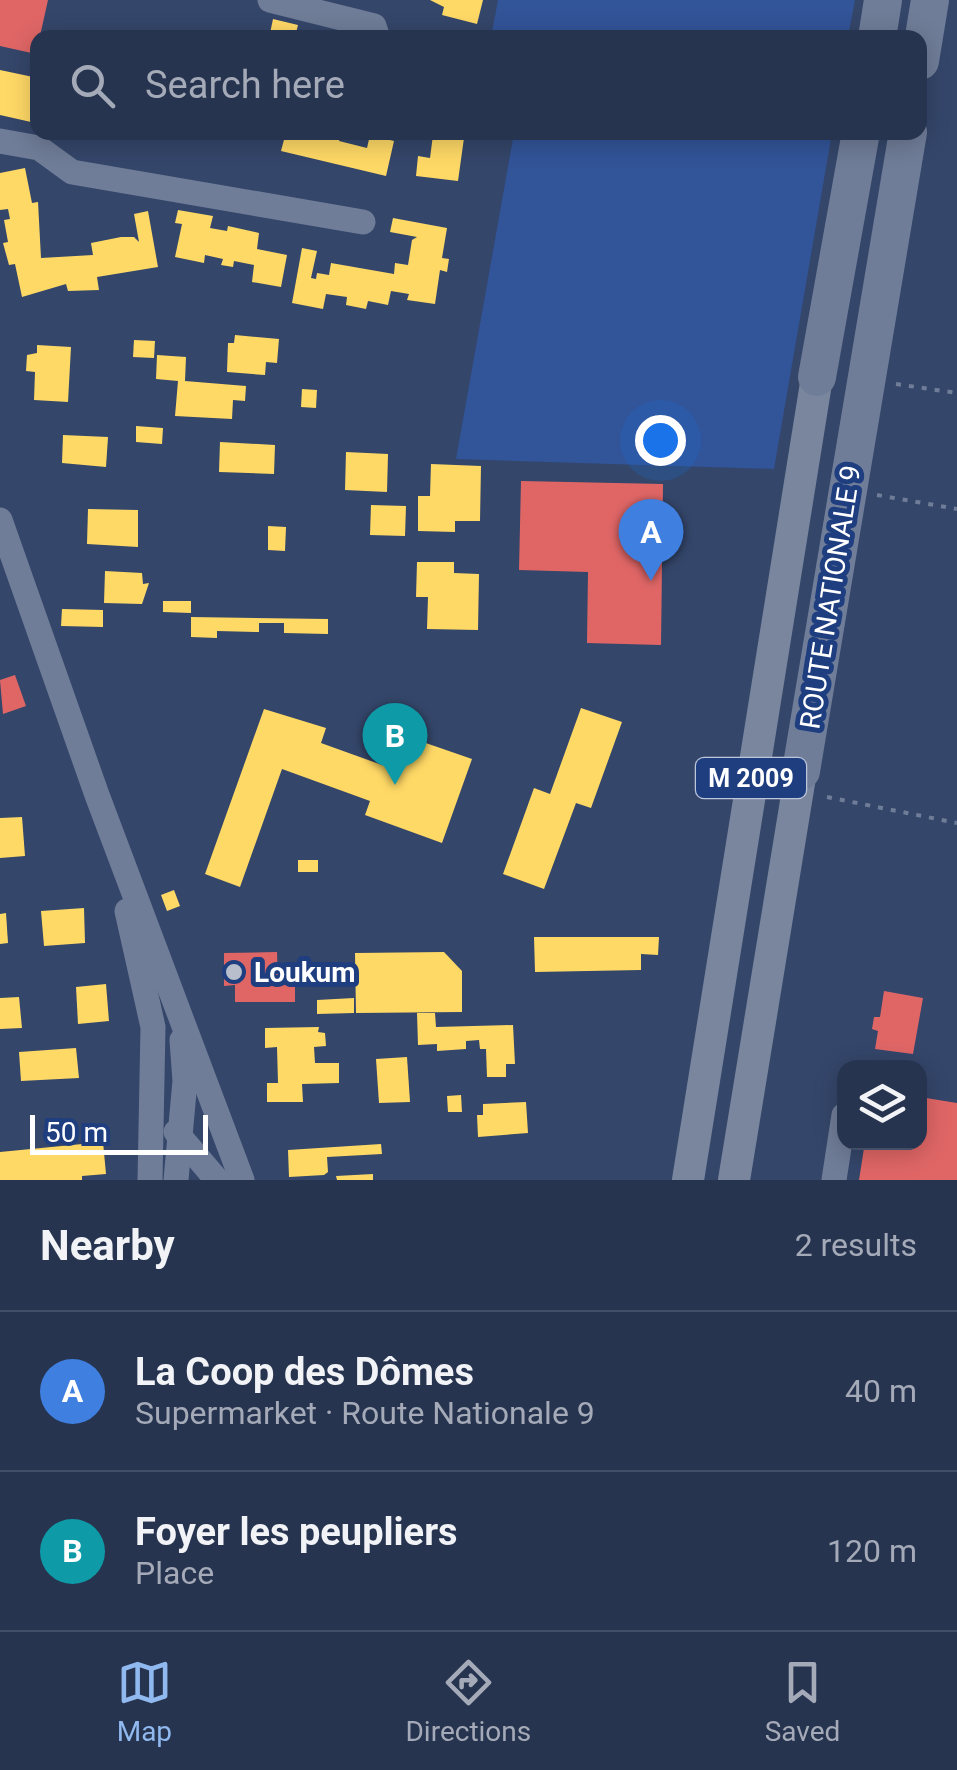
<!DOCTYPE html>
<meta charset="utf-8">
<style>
body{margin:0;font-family:Roboto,sans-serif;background:#2f3c57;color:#f1f3f6}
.controls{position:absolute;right:30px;bottom:30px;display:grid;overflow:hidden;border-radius:20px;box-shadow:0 5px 25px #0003}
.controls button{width:90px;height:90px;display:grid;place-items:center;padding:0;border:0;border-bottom:2px solid #434f67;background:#273450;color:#f1f3f6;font:50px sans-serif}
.scale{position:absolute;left:30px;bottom:25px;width:178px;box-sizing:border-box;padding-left:10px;border:5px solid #fff;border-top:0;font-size:28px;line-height:35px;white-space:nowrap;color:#fff;-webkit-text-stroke:8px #1e3e80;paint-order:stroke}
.you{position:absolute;left:660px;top:440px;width:35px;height:35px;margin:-25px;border:8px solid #fff;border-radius:50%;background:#1a73e8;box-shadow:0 0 0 15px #1a73e833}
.badge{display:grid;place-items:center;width:65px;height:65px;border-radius:50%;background:#90b9f0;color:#fff;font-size:32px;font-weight:700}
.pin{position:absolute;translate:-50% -82px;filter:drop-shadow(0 2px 5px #0008)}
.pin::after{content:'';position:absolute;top:52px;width:35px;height:30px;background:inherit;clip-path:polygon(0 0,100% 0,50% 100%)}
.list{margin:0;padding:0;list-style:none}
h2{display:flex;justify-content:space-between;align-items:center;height:130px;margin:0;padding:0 40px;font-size:42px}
h2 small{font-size:32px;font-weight:400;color:#a4aab7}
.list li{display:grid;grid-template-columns:65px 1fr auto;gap:30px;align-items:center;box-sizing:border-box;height:160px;padding:0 40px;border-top:2px solid #434f67}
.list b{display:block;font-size:38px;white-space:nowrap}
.list p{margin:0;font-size:32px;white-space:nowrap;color:#a4aab7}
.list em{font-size:32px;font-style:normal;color:#a4aab7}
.icon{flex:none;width:55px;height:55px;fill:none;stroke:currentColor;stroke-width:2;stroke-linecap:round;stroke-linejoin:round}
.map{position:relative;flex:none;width:957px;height:1180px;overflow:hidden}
.search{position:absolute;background:#273450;box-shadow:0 5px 25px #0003;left:30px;right:30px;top:30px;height:110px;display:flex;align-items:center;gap:25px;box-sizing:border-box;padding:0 35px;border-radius:20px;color:#a4aab7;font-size:38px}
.sheet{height:450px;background:#273450}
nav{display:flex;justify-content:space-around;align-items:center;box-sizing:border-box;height:140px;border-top:2px solid #434f67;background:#273450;font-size:28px;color:#a4aab7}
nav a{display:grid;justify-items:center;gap:5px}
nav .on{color:#90b9f0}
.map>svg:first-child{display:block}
.green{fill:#325498}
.homes{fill:#ffd966}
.shops{fill:#e06666}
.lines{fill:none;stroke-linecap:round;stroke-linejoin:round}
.path{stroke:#707d98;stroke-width:4;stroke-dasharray:5 8;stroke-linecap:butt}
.minor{stroke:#707d98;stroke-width:25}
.major{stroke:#79869e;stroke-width:32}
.highway{stroke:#707d98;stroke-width:38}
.poi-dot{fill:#b8becb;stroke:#1e3e80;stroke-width:4}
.labels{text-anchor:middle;stroke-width:10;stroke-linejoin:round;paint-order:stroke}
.shield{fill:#1e3e80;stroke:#bcc5d9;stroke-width:2.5}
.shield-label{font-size:25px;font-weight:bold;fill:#fff}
.street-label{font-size:28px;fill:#fff;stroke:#1e3e80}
.poi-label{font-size:28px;font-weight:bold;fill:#fff;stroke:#1e3e80;text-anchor:start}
</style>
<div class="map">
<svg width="957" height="1180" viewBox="0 0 957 1180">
<rect width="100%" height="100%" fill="#34466a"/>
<g class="green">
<polygon points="498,0 855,0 848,37 491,37"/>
<polygon points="514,133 832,133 774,469 456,459"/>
</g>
<g class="homes">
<polygon points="430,0 483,0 477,24 442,15 444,7"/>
<polygon points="273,19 298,25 296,33 309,38 269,38"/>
<polygon points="0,70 38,78 31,122 0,115"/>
<polygon points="286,132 342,132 339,141 367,148 370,135 394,141 386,176 281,151"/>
<polygon points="433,135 464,138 458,181 416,176 418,156 430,158"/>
<polygon points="25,168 32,203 38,202 41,258 93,255 91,243 121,237 134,237 139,242 134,214 148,211 158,267 97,277 99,290 68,291 66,284 22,297 15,264 9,265 3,243 8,242 4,220 10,219 8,209 0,210 0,173"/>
<polygon points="178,210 213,216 210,228 227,231 228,226 259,233 257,249 287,255 281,287 252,282 254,265 234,261 233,267 221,265 223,259 205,255 204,263 175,257 182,224 175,223"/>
<polygon points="393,218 447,228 442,258 449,259 447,272 440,270 435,304 407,300 409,294 391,291 388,305 368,301 366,309 346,305 347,297 326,294 323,309 292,303 302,248 317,251 311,278 316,279 317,273 329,275 331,263 394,274 395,263 408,265 412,240 417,237 390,232"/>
<polygon points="235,335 279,339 277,363 266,362 265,375 227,372 228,343 234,343"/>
<polygon points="134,340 155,341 154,358 133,357"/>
<polygon points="37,345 71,347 68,402 34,400 35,372 26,371 27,355 37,353"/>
<polygon points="157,355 186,357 185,381 246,386 245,401 233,400 232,419 175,416 178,381 156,379"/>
<polygon points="302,389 317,390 316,408 301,407"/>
<polygon points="136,426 163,428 162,444 136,442"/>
<polygon points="63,435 108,437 106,467 62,463"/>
<polygon points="220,442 275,445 274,474 219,472"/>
<polygon points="346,452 388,454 387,492 345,490"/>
<polygon points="431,464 481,466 480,521 455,521 455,532 418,531 418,496 430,496"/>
<polygon points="371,505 406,506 405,536 370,535"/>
<polygon points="88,509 138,510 138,547 87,544"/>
<polygon points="268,526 286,527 285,551 268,550"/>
<polygon points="417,562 454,562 454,573 479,574 478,630 427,629 428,597 416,597"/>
<polygon points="105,571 142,573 143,584 149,583 142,604 104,603"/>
<polygon points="163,601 191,601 191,613 163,612"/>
<polygon points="62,609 103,610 103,627 61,626"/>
<polygon points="191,617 328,619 328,634 284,633 284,623 259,623 259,632 217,631 217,638 191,637"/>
<polygon points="581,708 622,722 591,808 576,803 544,889 503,874 534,788 550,794"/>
<polygon points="264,709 326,728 321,743 382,765 394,732 472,759 442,843 365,815 370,801 282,769 240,887 205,874"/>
<polygon points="22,817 25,856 0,858 0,818"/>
<rect x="298" y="860" width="20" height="12"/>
<polygon points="174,890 180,906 167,911 161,895"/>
<polygon points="84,908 85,943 44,946 41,911"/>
<polygon points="6,913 8,943 0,944 0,914"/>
<polygon points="534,937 659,937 658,955 641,954 641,970 535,972"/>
<polygon points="444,952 462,971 462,1012 356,1013 355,953"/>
<polygon points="106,984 109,1021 78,1024 76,987"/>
<polygon points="19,997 22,1028 0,1029 0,998"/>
<polygon points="354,998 354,1013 317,1014 317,1000"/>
<polygon points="417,1013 435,1013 436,1027 513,1025 515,1064 506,1064 506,1077 487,1077 486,1049 480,1049 479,1040 466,1041 466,1049 437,1051 437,1044 418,1045"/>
<polygon points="319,1027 318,1032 325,1033 326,1046 314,1047 315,1063 339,1063 339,1083 302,1084 303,1102 267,1102 267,1083 278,1083 277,1047 265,1048 265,1028"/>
<polygon points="76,1048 79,1078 21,1081 19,1052"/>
<polygon points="407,1057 410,1102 379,1103 376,1059"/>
<polygon points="461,1095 462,1112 448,1112 447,1096"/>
<polygon points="526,1102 528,1133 478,1137 477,1115 483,1115 483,1104"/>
<polygon points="103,1142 106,1174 82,1176 82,1180 0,1180 0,1152"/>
<polygon points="381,1144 382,1154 327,1157 328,1172 324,1175 289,1177 288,1150"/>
<polygon points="373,1174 373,1180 337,1180 336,1176"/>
</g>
<g class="shops">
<polygon points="0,0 48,0 36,54 0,46"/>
<polygon points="521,481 663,484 661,645 587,643 588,572 519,570"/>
<polygon points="15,675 26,706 3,714 0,680"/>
<polygon points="277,952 278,982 295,982 295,1002 235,1002 235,985 224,986 224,953"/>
<polygon points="884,991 923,998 913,1054 875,1049 878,1031 872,1029 874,1017 880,1017"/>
<polygon points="920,1097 957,1103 957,1180 859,1180 865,1142 920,1142"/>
</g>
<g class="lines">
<g class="path">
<polyline points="896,384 957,393"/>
<polyline points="877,495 957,509"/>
<polyline points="827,797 957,823"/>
</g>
<g class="minor">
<polyline points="270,0 374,26 378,38"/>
<polyline points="0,141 39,148 72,172 363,222"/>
<polyline points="0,520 97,795 242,1180"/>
<polyline points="127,911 153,1027 150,1180"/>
<polyline points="176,1132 217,1180"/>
<polyline points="176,1180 185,1081 182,1040"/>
<polyline points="834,1180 844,1115"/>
</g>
<g class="major">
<polyline points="688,1180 817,377"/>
<polyline points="734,1180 801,771"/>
</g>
<g class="highway">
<polyline points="877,38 883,0"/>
<polyline points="920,61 930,0"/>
<polyline points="817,377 861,132"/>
<polyline points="801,771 908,132"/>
</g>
</g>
<circle class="poi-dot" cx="234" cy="972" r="10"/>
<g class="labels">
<rect class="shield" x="696" y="758" width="110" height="40" rx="8"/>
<g class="shield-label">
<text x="751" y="787">M 2009</text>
</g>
<g class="street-label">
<text transform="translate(830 597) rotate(-81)" y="10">ROUTE NATIONALE 9</text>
</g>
<g class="poi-label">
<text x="254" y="982">Loukum</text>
</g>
</g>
</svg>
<div class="controls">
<button><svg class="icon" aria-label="layers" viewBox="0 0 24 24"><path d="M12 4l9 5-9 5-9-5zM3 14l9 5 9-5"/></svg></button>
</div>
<div class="scale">50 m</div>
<div class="you"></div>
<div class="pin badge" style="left:651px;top:581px;background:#3f7fe0">A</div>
<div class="pin badge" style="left:395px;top:785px;background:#0f9aa8">B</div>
<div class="search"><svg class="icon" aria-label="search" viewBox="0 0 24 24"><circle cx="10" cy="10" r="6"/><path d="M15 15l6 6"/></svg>Search here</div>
</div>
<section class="sheet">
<h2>Nearby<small>2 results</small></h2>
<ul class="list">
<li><span class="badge" style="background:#3f7fe0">A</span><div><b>La Coop des Dômes</b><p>Supermarket · Route Nationale 9</p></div><em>40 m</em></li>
<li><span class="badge" style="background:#0f9aa8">B</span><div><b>Foyer les peupliers</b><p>Place</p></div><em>120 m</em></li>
</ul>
</section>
<nav>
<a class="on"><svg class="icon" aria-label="map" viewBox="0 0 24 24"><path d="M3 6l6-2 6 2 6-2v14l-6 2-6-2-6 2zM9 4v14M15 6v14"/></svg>Map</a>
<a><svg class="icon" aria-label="directions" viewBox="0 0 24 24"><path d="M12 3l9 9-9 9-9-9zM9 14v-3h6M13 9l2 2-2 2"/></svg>Directions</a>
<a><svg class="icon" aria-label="saved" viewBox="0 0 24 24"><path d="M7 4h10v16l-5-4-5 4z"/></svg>Saved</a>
</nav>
